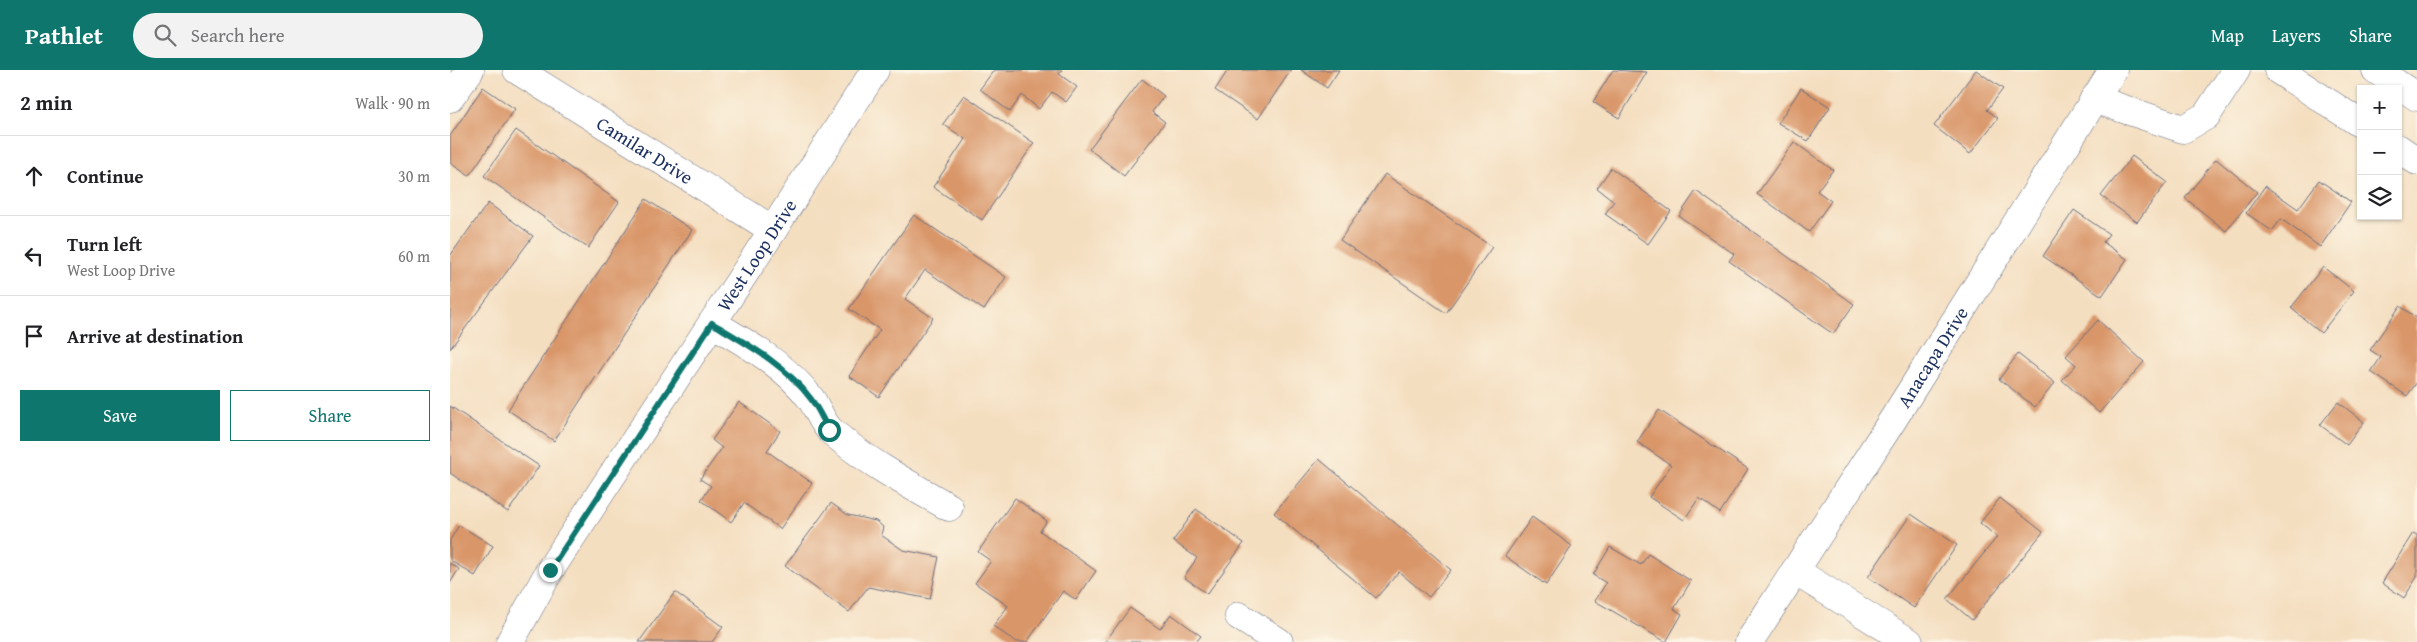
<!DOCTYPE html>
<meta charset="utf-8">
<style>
body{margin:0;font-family:"Gentium Book Plus",serif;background:#f2f2f2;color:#202124}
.controls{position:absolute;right:15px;top:15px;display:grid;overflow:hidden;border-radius:0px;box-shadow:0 1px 4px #0004}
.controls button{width:45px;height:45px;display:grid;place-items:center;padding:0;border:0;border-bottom:1px solid #e0e0e0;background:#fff;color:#202124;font:25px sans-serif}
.stop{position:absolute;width:15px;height:15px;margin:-11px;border:4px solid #0f766e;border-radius:50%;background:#fff}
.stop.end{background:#0f766e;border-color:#fff;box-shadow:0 1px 5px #0008}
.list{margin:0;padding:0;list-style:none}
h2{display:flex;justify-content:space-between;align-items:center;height:65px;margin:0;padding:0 20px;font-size:21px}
h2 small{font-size:16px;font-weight:400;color:#757577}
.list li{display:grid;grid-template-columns:32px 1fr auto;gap:15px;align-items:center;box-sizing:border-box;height:80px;padding:0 20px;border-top:1px solid #e0e0e0}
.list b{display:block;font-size:19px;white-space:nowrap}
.list p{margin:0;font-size:16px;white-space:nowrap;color:#757577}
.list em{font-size:16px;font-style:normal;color:#757577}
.actions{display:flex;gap:10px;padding:15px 20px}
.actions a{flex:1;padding:11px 0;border:1px solid #0f766e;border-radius:0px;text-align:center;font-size:18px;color:#0f766e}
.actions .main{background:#0f766e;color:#fff}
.icon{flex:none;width:28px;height:28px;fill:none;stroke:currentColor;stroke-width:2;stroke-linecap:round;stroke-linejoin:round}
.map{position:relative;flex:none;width:1967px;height:572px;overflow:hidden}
header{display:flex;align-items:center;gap:30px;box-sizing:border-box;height:70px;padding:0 25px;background:#0f766e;color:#fff}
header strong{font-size:24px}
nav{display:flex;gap:28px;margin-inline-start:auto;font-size:18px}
.search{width:350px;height:45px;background:#f2f2f2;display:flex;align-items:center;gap:12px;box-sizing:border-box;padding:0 18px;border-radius:28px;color:#757577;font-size:19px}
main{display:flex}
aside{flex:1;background:#fff}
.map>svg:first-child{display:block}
.building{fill:#d99669}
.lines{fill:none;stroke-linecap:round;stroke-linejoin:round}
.minor-casing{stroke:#676c80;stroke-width:29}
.major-casing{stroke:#676c80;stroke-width:29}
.minor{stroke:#fff;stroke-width:28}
.major{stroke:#fff;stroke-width:28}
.route{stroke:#0f766e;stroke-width:6}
.labels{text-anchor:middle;stroke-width:4;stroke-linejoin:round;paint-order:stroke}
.street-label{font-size:19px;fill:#1b2f5e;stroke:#fcf5e5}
</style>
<header>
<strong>Pathlet</strong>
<div class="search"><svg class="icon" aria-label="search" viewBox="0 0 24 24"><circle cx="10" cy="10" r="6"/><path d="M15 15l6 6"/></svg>Search here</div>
<nav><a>Map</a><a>Layers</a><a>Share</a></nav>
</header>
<main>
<aside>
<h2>2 min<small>Walk · 90 m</small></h2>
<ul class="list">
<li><svg class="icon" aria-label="ahead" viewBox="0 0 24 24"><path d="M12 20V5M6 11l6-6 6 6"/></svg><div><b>Continue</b></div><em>30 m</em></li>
<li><svg class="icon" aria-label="left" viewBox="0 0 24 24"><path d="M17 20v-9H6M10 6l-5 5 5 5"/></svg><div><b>Turn left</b><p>West Loop Drive</p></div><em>60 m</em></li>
<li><svg class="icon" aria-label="arrive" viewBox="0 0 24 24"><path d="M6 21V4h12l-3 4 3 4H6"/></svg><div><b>Arrive at destination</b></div></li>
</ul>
<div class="actions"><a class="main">Save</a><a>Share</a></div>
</aside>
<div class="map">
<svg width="1967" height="572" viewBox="0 0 1967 572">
<rect width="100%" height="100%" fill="#fcf5e5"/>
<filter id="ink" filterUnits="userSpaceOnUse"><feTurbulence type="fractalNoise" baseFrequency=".02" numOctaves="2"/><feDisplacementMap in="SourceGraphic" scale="10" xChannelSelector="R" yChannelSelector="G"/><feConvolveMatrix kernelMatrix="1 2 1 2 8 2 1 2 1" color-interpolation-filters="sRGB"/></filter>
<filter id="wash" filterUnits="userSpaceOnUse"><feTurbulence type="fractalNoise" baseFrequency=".0096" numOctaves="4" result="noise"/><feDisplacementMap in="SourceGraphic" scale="20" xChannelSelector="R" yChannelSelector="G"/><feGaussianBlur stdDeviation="1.12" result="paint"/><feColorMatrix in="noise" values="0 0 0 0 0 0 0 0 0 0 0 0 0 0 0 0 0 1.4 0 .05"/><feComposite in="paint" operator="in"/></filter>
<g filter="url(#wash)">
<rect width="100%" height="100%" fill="#f4dec0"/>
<g id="blocks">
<g class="building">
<polygon points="544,0 612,0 609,4 627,17 616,32 602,22 589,39 572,25 560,42 530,19"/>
<polygon points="778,0 841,0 808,49 765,20"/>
<polygon points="851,0 889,0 877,18"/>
<polygon points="1163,0 1197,2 1169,48 1143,32"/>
<polygon points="1526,0 1553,19 1537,40 1548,48 1520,84 1484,56"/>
<polygon points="692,9 714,26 702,42 715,52 674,106 639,79"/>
<polygon points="33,17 65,39 19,106 0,93 0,66"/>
<polygon points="1351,18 1380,37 1358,71 1328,53"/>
<polygon points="514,25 584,73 532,150 483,117 515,69 493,54"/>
<polygon points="66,60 169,132 138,178 34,106"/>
<polygon points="1344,72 1383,100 1367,121 1381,131 1359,162 1307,124"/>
<polygon points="1682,86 1717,112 1687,152 1651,126"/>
<polygon points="1766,89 1807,122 1776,161 1735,128"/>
<polygon points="1161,98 1221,141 1198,174 1155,144 1164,131 1147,118"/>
<polygon points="935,104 1042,177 996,243 890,170"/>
<polygon points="1869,110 1901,132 1870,177 1831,149 1822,161 1796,143 1815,116 1848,139"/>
<polygon points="1246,121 1404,234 1383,264 1279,191 1284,184 1229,146"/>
<polygon points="196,129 242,160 104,371 58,340"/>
<polygon points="38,133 83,166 0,279 0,186"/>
<polygon points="1624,140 1659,164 1653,172 1677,189 1652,226 1593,186"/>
<polygon points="464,145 556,207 534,240 475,200 455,229 483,248 429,327 399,306 430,260 399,239"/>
<polygon points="1873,197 1904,221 1871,263 1841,238"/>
<polygon points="1950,236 1967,248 1967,288 1965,290 1967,292 1967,312 1957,326 1921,302 1931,287 1920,280"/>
<polygon points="1648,250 1694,292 1649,343 1612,310 1626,295 1616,286"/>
<polygon points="1568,284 1605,313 1585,337 1549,309"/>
<polygon points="289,332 330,361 317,381 362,413 330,459 294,433 281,452 251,430 261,416 250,409 272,378 262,370"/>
<polygon points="1888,332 1914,352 1897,375 1870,355"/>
<polygon points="0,336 89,396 58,442 0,403"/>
<polygon points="1209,340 1298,399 1270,443 1249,428 1234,450 1199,427 1221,395 1187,372"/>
<polygon points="869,389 1001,500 979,527 949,502 926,528 824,443"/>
<polygon points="565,428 597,451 590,461 646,501 626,530 613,521 577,572 566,572 543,556 558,536 525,513 541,491 528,482"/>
<polygon points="1550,428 1593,462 1522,550 1497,529 1547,467 1530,453"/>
<polygon points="381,433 398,445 426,451 433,457 431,465 453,480 489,487 480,529 418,517 399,542 335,496"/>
<polygon points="746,439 794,473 757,524 734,507 747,488 723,471"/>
<polygon points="1461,444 1507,475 1464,538 1418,507"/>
<polygon points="1082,447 1122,476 1096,515 1055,486"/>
<polygon points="9,455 43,476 25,506 0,490 0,470"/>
<polygon points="1963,463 1967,465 1967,507 1954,528 1932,513"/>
<polygon points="1160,477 1191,495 1198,484 1241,511 1224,539 1232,544 1216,572 1145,531 1156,513 1143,505"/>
<polygon points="0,493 9,499 0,513"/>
<polygon points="225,522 273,557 262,572 189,572"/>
<polygon points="680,538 710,559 721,544 751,566 746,572 655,572"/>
</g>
</g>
</g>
<g filter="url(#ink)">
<use href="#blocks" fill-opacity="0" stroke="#676c80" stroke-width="1"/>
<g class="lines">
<defs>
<g id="minor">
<path id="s1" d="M67,0L323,160"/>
<polyline points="0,28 20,0"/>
<polyline points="1644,29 1733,59 1756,46 1786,0"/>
<path d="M262,253C297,274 336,295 361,329C368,339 372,353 381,361C417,392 458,414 499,437"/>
<polyline points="1345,501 1459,572"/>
<polyline points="789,546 829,572"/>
<path id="s2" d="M60,572L100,500L323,160L425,0"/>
<path id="s3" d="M1299,572L1442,351L1663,0"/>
</g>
<g id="major">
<polyline points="1828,0 1911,54"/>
<polyline points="1926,0 1967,27"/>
<polyline points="1948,78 1967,91"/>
</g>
</defs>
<use href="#minor" class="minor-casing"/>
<use href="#major" class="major-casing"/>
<use href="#minor" class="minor"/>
<use href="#major" class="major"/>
</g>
</g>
<g class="lines" filter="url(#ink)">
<path class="route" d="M100,500L262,253C297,274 336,295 361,329C368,338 373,350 379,360"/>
</g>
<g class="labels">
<g class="street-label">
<text dy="7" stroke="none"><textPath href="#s1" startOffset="151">Camilar Drive</textPath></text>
<text dy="7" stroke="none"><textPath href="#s2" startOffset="459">West Loop Drive</textPath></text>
<text dy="7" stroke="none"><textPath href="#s3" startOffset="339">Anacapa Drive</textPath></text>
</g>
</g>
</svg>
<div class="controls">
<button>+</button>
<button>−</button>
<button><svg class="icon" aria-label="layers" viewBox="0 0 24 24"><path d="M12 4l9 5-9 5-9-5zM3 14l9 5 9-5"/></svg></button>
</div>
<div class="stop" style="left:379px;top:360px"></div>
<div class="stop end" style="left:100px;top:500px"></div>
</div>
</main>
